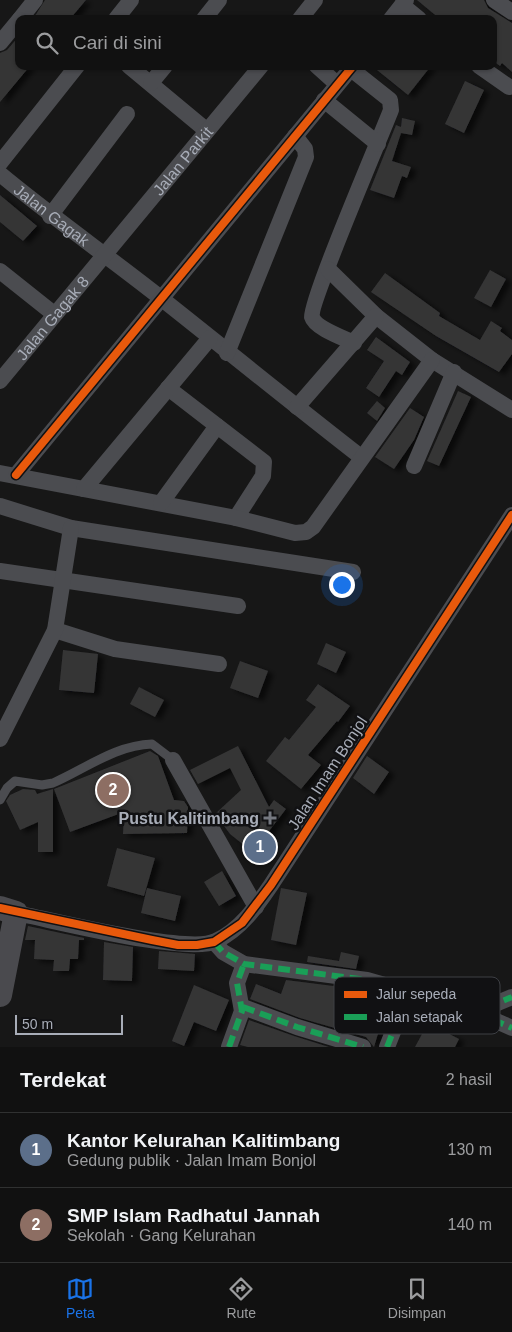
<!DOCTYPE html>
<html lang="id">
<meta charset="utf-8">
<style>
body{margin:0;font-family:Arial,sans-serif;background:#1e1f1f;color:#f1f3f6}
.scale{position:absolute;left:15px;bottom:12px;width:108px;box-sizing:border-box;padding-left:5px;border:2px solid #a8adb8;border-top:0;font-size:14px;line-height:18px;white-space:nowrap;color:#a8adb8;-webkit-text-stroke:4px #111113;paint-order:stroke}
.you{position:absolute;left:341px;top:584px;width:18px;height:18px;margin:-12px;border:4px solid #fff;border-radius:50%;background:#1a73e8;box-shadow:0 0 0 8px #1a73e833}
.badge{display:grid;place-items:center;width:32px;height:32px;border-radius:50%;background:#1a73e8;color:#fff;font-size:16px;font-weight:700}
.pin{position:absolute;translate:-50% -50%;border:2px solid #fff;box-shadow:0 1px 5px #0006}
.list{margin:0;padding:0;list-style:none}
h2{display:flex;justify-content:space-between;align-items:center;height:65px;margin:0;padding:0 20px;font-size:21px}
h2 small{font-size:16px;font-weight:400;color:#9c9d9f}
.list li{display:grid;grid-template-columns:32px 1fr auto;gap:15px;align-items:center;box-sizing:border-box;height:75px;padding:0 20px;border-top:1px solid #303131}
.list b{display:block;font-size:19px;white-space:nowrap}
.list p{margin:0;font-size:16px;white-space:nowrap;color:#9c9d9f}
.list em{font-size:16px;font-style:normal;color:#9c9d9f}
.icon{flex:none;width:28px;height:28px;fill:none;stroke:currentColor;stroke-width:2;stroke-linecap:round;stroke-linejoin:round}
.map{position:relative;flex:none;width:512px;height:1047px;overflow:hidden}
.search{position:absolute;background:#111;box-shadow:0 1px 4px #0004;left:15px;right:15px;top:15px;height:55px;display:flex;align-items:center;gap:12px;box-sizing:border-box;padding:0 18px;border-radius:10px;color:#9c9d9f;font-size:19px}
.sheet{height:215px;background:#111}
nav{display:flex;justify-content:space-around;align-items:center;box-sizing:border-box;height:70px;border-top:1px solid #303131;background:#111;font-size:14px;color:#9c9d9f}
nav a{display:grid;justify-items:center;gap:2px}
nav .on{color:#1a73e8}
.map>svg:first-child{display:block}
.building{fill:#353536;filter:url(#shadow)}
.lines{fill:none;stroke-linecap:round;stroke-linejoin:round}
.lane{stroke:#4b4c50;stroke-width:9}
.street{stroke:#4b4c50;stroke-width:16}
.secondary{stroke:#4a4a4e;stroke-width:24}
.quiet{stroke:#1a9f57;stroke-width:6;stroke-dasharray:12 6;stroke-linecap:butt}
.cycleway-casing{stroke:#111113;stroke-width:11}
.cycleway{stroke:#e8590c;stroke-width:8}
.poi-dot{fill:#757880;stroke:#111113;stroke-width:2}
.labels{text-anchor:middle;stroke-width:5;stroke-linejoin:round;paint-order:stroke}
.street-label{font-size:16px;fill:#a8adb8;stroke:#111113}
.poi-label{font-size:16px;font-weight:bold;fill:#a8adb8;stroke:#111113;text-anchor:end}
.key{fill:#111113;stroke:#3e4045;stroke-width:1}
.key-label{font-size:14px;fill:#a8adb8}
</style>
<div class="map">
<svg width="512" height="1047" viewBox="0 0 512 1047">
<defs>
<filter id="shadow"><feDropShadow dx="5.5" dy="3" stdDeviation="2.5" flood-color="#0009"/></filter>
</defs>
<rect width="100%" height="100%" fill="#171717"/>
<g class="building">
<polygon points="45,0 86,0 70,19 33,19"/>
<polygon points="417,0 484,0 488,8 512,23 512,72 502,63 500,66 493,61 493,19 440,19"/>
<polygon points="19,36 19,66 30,66 0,102 0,53 7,50"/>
<polygon points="372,66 431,66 408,95"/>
<polygon points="465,81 484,90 464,133 445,124"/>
<polygon points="402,118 415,121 412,135 401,133 392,161 411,167 407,178 402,176 394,198 370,190 396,125 401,127"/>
<polygon points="0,195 37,226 23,241 0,222"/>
<polygon points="490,270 506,279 491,307 474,298"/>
<polygon points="385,273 440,313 439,316 480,340 491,321 502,328 500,331 512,340 512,354 499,372 436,336 371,292"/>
<polygon points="376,337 410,362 402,375 396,371 379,397 366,388 384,361 367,350"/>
<polygon points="458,391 471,397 439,466 427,461"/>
<polygon points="377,401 385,408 377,421 367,413"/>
<polygon points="410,408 424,417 414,440 394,469 375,457"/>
<polygon points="326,643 346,652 336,673 317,664"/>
<polygon points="63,650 98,654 94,693 59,690"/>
<polygon points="240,661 268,671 258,698 230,688"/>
<polygon points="318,684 350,706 338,722 337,721 308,755 321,765 301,789 266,761 285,737 289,740 316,707 306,700"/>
<polygon points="139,687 164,700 155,717 130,704"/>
<polygon points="238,746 269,807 274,800 286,809 263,839 271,845 260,858 230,834 215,814 241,790 230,768 198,784 190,770"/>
<polygon points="150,751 158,756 174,800 184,801 188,807 187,833 123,834 124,812 70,832 54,789"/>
<polygon points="367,756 389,772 374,794 353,778"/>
<polygon points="23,789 35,790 37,794 53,789 53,852 38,852 38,822 20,830 6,801 10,795"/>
<polygon points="117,848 155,858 144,896 107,886"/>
<polygon points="222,871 236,896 219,906 204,882"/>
<polygon points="147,888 181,896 175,921 141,913"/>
<polygon points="281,888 307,893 296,945 271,940"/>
<polygon points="28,926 84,938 84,940 79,940 78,959 70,959 69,971 53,971 54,960 34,959 35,940 25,940"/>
<polygon points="104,942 133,947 132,981 103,980"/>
<polygon points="159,951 195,954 194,971 158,969"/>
<polygon points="341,952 359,956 356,969 307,962 308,956 339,961"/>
<polygon points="286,980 365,990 389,997 374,1047 366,1037 300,1018 250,999 256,984 281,994"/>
<polygon points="194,985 229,1000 216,1031 194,1022 184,1046 172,1041"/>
<polygon points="249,1020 294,1036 329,1047 248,1047 240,1045"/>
<polygon points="428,1023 459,1039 455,1047 415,1047"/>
</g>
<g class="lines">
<path class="lane" d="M0,800L7,788L15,781L42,785L53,783C85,769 116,745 152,744L173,760"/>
<g class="street">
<polyline points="494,0 512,12"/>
<polyline points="402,5 419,19"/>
<polyline points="20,19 35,0"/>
<polyline points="116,19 131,0"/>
<polyline points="204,19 219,0"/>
<polyline points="300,19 315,0"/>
<polyline points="391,19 406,0"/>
<polyline points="0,43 19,20"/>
<polyline points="129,66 206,130"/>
<polyline points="317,66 337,84"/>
<polyline points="479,66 509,87"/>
<path d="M351,69L390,100L391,110C381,136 309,304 312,317C315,328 344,338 354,343"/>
<polyline points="151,83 165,66"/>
<polyline points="324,100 378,144"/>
<polyline points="0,163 77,66"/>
<path id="s1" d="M0,174C53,218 109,257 162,299C229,352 294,405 361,457"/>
<polyline points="50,216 127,114"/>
<polyline points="328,269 376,316 432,360 512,410"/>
<polyline points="0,271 54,314"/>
<polyline points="227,353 306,157 305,149 295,136"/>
<path id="s2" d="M0,381L261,66"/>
<polyline points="168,388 264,462 263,476 236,518"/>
<polyline points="297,407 376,316"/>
<polyline points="414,466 454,372"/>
<polyline points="0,473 236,518 295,533 306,532 313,527 432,360"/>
<polyline points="16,475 353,66"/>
<polyline points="84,489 210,338"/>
<polyline points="161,503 217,426"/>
<polyline points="0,506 71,528 353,572"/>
<polyline points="0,571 238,606"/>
<polyline points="55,630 115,649 219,664"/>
<polyline points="0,739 55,630 71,528"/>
<polyline points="173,760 256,907"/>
<path d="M16,913C53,920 188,955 216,941C241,929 256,907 271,885L512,515"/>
<polyline points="214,942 223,952 244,964 367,980 395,988 425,1002 460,1010 476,1012 512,997"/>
<polyline points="243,1007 297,1027 363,1047"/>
<polyline points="476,1012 512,1028"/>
<polyline points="229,1047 242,1011 237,983 244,964"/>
<polyline points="387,1047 408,994"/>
</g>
<polyline class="secondary" points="0,908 16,913 0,995"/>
<g class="quiet">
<polyline points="214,942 223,952 244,964 367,980 395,988 425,1002 460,1010 476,1012 512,997"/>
<polyline points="243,1007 297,1027 363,1047"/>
<polyline points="476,1012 512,1028"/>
<polyline points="229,1047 242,1011 237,983 244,964"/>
<polyline points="387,1047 408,994"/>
</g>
<defs>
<g id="cycleway">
<polyline points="16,475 353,66"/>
<polyline points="0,908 152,940 178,945 197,945 214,942 242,923 271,885 512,515"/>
</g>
</defs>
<use href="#cycleway" class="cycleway-casing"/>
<use href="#cycleway" class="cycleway"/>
</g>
<path class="poi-dot" d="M267.5 810.5h5v5h5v5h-5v5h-5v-5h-5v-5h5z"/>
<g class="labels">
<g class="street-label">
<text dy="6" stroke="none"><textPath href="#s2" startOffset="286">Jalan Parkit</textPath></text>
<text dy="6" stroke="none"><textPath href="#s1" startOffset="66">Jalan Gagak</textPath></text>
<text dy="6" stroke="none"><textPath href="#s2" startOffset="82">Jalan Gagak 8</textPath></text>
<text transform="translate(327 773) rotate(-57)" y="6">Jalan Imam Bonjol</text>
</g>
<g class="poi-label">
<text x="259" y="824">Pustu Kalitimbang</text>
</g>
</g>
<rect x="334" y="977" width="166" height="57" rx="8" class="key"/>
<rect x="344" y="991" width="23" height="7" fill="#e8590c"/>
<rect x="344" y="1014" width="23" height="6" fill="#1a9f57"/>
<g class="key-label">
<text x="376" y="999">Jalur sepeda</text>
<text x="376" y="1022">Jalan setapak</text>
</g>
</svg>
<div class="scale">50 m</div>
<div class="you"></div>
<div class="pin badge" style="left:260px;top:847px;background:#5c6f8a">1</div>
<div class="pin badge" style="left:113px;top:790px;background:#8d6e63">2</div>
<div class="search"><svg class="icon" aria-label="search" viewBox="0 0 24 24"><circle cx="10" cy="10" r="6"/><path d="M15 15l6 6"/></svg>Cari di sini</div>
</div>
<section class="sheet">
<h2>Terdekat<small>2 hasil</small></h2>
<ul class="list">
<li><span class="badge" style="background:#5c6f8a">1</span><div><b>Kantor Kelurahan Kalitimbang</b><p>Gedung publik · Jalan Imam Bonjol</p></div><em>130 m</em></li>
<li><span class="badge" style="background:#8d6e63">2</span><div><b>SMP Islam Radhatul Jannah</b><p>Sekolah · Gang Kelurahan</p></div><em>140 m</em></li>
</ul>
</section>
<nav>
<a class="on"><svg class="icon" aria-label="map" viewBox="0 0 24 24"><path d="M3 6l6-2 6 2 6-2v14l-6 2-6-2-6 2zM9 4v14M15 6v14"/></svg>Peta</a>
<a><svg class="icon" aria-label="directions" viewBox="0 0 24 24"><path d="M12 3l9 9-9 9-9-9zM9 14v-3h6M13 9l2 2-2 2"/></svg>Rute</a>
<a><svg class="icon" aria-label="saved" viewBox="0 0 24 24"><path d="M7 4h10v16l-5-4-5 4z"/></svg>Disimpan</a>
</nav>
